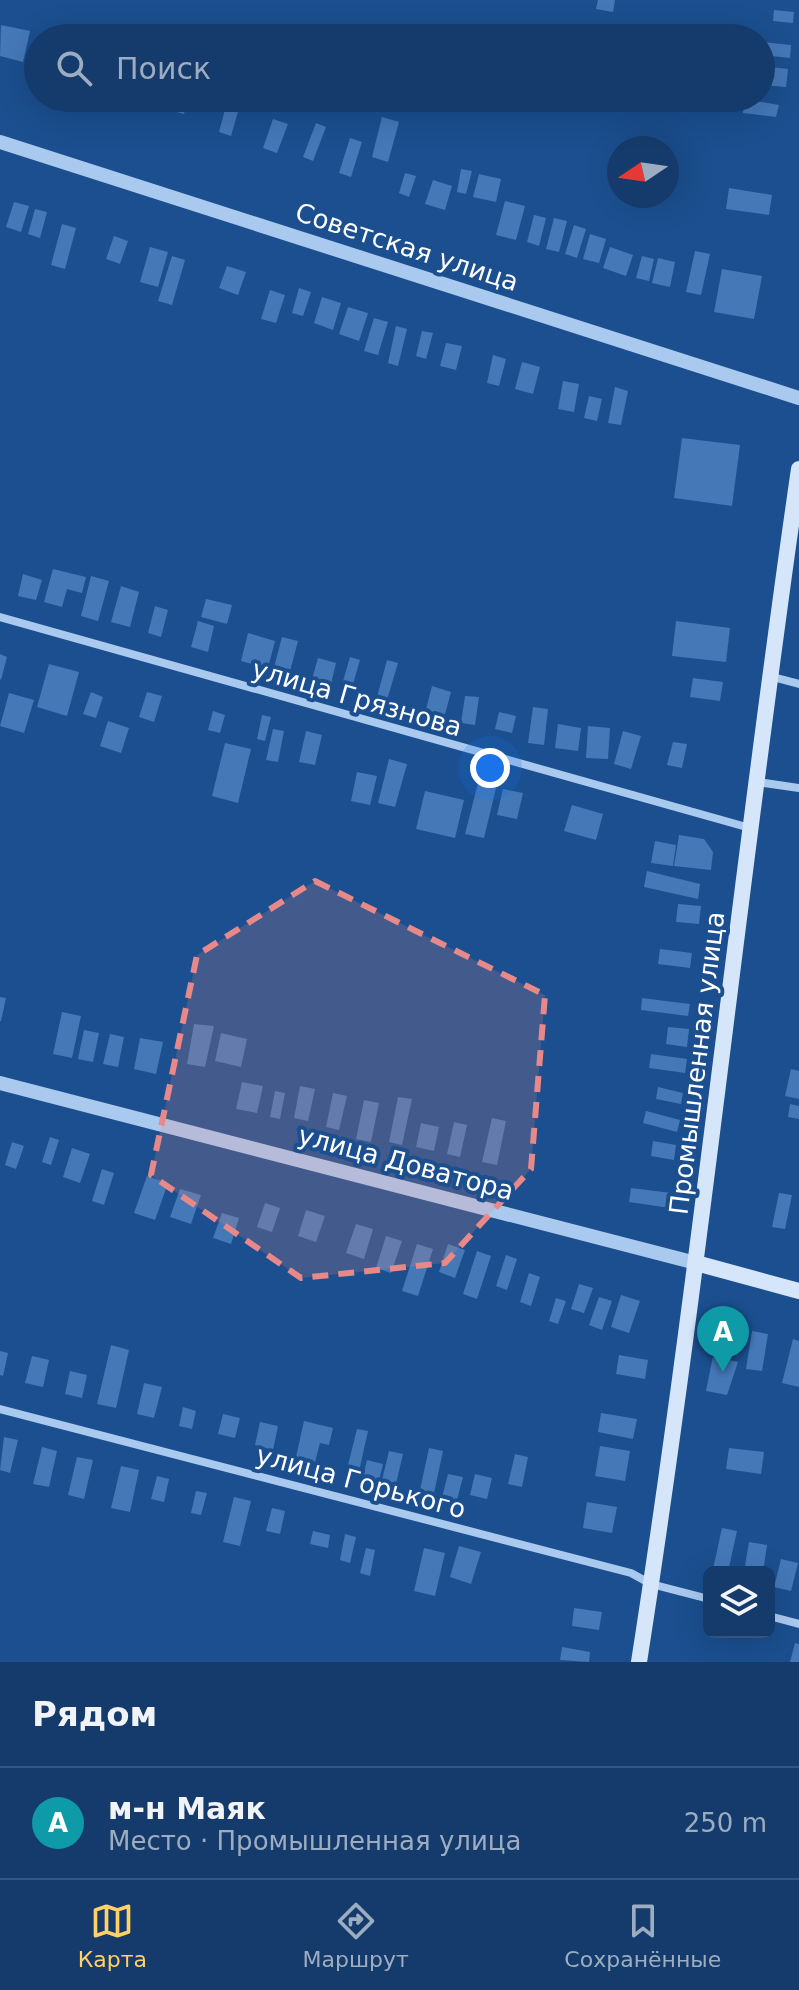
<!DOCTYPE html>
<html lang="ru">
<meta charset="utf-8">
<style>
body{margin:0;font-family:"DejaVu Sans",sans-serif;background:#214673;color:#f1f3f6}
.controls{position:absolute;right:24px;bottom:24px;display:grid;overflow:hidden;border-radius:12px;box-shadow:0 8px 32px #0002}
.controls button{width:72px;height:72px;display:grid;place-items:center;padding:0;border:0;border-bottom:2px solid #33557e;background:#143b6b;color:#f1f3f6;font:40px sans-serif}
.compass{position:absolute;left:607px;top:136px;width:72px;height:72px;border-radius:50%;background:#143b6b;box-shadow:0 8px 32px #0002;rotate:257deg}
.you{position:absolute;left:490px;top:768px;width:28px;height:28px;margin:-20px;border:6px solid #fff;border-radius:50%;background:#1a73e8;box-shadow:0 0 0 12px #1a73e833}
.badge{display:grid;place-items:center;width:52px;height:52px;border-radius:50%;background:#ffd166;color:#fff;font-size:26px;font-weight:700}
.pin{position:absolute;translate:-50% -66px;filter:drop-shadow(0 2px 4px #0008)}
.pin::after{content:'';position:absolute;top:42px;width:28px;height:24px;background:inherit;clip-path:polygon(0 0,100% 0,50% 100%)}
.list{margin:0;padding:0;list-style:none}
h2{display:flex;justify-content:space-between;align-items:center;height:104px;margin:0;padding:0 32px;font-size:34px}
h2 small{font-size:26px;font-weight:400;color:#9dadc1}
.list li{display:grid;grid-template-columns:52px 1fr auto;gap:24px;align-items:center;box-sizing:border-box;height:112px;padding:0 32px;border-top:2px solid #33557e}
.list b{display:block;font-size:30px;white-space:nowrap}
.list p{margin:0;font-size:26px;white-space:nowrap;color:#9dadc1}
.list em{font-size:26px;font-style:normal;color:#9dadc1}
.icon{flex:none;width:44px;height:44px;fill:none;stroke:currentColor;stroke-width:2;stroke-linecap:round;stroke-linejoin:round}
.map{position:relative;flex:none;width:799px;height:1662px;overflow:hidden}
.search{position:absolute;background:#143b6b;box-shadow:0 8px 32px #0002;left:24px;right:24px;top:24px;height:88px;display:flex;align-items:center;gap:20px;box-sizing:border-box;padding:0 28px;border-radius:44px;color:#9dadc1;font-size:30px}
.sheet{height:216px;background:#143b6b}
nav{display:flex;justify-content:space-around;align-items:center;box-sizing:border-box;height:112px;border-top:2px solid #33557e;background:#143b6b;font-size:22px;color:#9dadc1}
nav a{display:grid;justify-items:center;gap:4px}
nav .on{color:#ffd166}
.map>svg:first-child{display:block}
.building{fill:#4478b7}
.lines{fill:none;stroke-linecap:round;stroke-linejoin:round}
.minor{stroke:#a9c9ee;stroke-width:8}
.tertiary{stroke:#a9c9ee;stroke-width:14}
.secondary{stroke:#d6e6fa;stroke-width:16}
.marked{fill:#e88989;fill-opacity:0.2;stroke:#e88989;stroke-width:6;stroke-dasharray:16 10;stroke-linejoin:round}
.labels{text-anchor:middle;stroke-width:8;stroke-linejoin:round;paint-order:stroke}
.street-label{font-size:26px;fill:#fff;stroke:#1b4f8f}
</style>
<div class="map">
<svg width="799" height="1662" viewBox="0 0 799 1662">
<rect width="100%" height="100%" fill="#1b4f8f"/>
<g class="building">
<polygon points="598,0 615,0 613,12 596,9"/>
<polygon points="774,10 794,12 793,23 773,21"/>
<polygon points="1,25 30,31 23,62 0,56"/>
<polygon points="58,27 71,30 70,38 56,38"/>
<polygon points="762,42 791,45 790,58 761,55"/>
<polygon points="31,52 38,53 38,80 25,77"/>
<polygon points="761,66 788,69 786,87 761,85"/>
<polygon points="134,98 148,98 144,112 131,108"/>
<polygon points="173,98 188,98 184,114 170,110"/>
<polygon points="228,98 241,101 231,136 219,132"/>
<polygon points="744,99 779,105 776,117 743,113"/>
<polygon points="382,117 399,122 388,162 372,157"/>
<polygon points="273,119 288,124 277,153 263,148"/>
<polygon points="316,123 326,127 313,161 303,157"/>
<polygon points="350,138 362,142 351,177 339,173"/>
<polygon points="461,169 472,171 466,194 457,192"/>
<polygon points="405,173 416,176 409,197 399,193"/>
<polygon points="479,174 501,179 496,202 473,197"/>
<polygon points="433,180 452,186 445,210 425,204"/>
<polygon points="729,188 772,195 769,215 726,209"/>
<polygon points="505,201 525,206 516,240 496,235"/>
<polygon points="14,202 29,206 21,232 6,227"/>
<polygon points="35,209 47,212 40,238 28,234"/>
<polygon points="534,215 546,218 539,246 527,242"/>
<polygon points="554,218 567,221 559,252 546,249"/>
<polygon points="62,224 76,228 65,269 51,265"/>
<polygon points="574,225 586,229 577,258 565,254"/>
<polygon points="590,234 606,239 599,263 583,259"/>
<polygon points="114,236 128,241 120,264 106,259"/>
<polygon points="150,247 168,252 158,287 140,282"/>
<polygon points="610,247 633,255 626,276 603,268"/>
<polygon points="695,251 710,254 701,295 686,292"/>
<polygon points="172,256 185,260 172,305 158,301"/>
<polygon points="642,256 654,259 649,281 636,278"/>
<polygon points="658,258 675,262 670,287 652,283"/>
<polygon points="227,266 246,272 238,295 219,288"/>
<polygon points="722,269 762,276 754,319 714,312"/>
<polygon points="299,288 311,292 303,316 292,313"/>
<polygon points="270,290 285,295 276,323 261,319"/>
<polygon points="322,297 341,303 333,330 314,323"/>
<polygon points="348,307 368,313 359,341 339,334"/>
<polygon points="374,318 388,322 378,355 364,351"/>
<polygon points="396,326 407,329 398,366 388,363"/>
<polygon points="422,331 433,333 426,359 416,356"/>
<polygon points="446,343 462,346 456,370 440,366"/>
<polygon points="493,355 506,359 499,386 487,383"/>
<polygon points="522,362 540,367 533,394 515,389"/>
<polygon points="563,381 579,384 574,412 558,409"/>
<polygon points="615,387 628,391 621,425 608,423"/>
<polygon points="589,396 602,399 597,421 584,418"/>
<polygon points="682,438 740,445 732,506 674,498"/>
<polygon points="53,569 86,577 82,593 67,589 62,607 44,602"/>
<polygon points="23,574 42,580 36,600 18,596"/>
<polygon points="91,576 109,581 98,621 81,616"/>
<polygon points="121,586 139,592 130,627 111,622"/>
<polygon points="206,599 232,605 227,624 201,617"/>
<polygon points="155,606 168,610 161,637 148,633"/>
<polygon points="198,621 214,626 208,652 191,647"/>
<polygon points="676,621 730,628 726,662 672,656"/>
<polygon points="248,633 275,641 268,668 241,661"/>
<polygon points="282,637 298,641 289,675 273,671"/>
<polygon points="0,654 7,657 1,680 0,679"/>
<polygon points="350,657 360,660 351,691 341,688"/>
<polygon points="318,658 336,663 331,684 312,679"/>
<polygon points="387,660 398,663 387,700 377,697"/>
<polygon points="49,664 79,672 67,716 37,707"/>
<polygon points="693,678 723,682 720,701 690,697"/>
<polygon points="432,686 451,692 444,718 425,713"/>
<polygon points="91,692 103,697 96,718 83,714"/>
<polygon points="147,692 162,696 154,722 139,717"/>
<polygon points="9,693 34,700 24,733 0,726"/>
<polygon points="465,696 479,697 475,725 461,723"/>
<polygon points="533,707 548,709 544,745 528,743"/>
<polygon points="213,711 225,715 220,733 208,730"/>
<polygon points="499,712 516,716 512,733 495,729"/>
<polygon points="262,715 271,717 265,741 257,739"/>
<polygon points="108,721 129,728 121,753 100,746"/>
<polygon points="558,724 581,728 578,751 555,748"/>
<polygon points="588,726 610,728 608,759 586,758"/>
<polygon points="273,729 284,731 278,762 266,760"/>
<polygon points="306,731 322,735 315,765 299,762"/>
<polygon points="623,731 641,736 631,769 614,764"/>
<polygon points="673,742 687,744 682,768 667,765"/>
<polygon points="225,743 251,749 238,803 212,796"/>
<polygon points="389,759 407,764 395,807 378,803"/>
<polygon points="357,772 377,776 370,805 351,801"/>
<polygon points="478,783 496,788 484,838 465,834"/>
<polygon points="503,789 523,793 517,819 497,815"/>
<polygon points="425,791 464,800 455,838 416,829"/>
<polygon points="572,805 603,814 596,840 564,831"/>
<polygon points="679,835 704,839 713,852 711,870 674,866"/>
<polygon points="655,841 676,845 673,866 651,863"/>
<polygon points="647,871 700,884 698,899 644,887"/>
<polygon points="678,904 701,906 699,924 676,922"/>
<polygon points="660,949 692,953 690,968 658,964"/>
<polygon points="0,997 6,998 1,1021 0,1021"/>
<polygon points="642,998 690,1004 688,1016 641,1010"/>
<polygon points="62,1012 81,1016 72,1058 53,1054"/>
<polygon points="194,1024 214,1026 205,1067 187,1064"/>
<polygon points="668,1027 689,1029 687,1047 666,1044"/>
<polygon points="84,1030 99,1033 93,1062 78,1059"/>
<polygon points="221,1033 247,1039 241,1067 215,1061"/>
<polygon points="110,1034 124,1037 118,1067 103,1064"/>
<polygon points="140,1038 163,1042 156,1074 134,1069"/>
<polygon points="651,1054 687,1059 685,1073 649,1068"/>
<polygon points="791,1069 799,1071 799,1099 785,1096"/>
<polygon points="242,1082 263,1086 257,1113 236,1109"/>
<polygon points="300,1086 315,1089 308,1121 294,1118"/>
<polygon points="658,1087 683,1093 681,1104 656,1099"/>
<polygon points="275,1091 285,1093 280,1119 270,1117"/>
<polygon points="333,1093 347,1096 339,1130 326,1127"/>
<polygon points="398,1097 412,1099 402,1145 389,1142"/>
<polygon points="364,1100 379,1103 371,1142 356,1139"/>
<polygon points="790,1104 799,1106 799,1119 788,1117"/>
<polygon points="646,1111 680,1120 677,1132 643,1123"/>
<polygon points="492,1118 506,1121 497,1165 482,1162"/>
<polygon points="454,1122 467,1125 460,1157 447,1154"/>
<polygon points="421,1123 439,1127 434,1151 416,1147"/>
<polygon points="50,1137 59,1140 51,1165 42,1162"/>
<polygon points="653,1141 676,1145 674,1160 651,1156"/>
<polygon points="12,1142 24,1146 16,1169 5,1165"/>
<polygon points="72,1148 90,1154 80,1183 63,1177"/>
<polygon points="102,1169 114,1173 104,1205 92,1201"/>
<polygon points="147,1176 168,1183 155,1220 134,1213"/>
<polygon points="631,1188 672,1193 670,1208 629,1202"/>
<polygon points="180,1189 201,1195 191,1224 170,1217"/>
<polygon points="779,1193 792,1195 785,1229 772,1227"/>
<polygon points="265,1203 280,1208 272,1232 257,1227"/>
<polygon points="306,1210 325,1216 316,1242 298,1236"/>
<polygon points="222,1213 239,1218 231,1244 213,1238"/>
<polygon points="356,1224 373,1229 364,1259 346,1253"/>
<polygon points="386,1236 402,1241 391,1273 376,1268"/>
<polygon points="417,1244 433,1249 418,1296 402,1291"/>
<polygon points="448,1244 465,1250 455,1278 439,1272"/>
<polygon points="477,1251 491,1256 477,1299 463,1294"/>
<polygon points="506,1255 517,1259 507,1290 496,1286"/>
<polygon points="529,1273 540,1277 531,1306 520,1302"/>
<polygon points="579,1284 593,1288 584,1313 571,1309"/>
<polygon points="621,1295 640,1301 629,1333 611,1327"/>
<polygon points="599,1297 612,1301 602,1330 589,1325"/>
<polygon points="556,1298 566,1301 558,1324 549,1321"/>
<polygon points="752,1331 768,1334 762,1371 746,1369"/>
<polygon points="793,1339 799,1341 799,1387 782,1383"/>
<polygon points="111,1345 129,1350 116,1408 97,1404"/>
<polygon points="0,1351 8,1353 3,1376 0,1375"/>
<polygon points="619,1355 648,1360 645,1379 616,1374"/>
<polygon points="32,1356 49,1360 43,1387 25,1383"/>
<polygon points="713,1356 738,1362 727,1395 706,1391"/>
<polygon points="70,1371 87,1375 82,1398 65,1394"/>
<polygon points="144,1383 162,1387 154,1418 137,1414"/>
<polygon points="183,1407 196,1411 192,1429 179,1426"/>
<polygon points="601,1413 637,1419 633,1439 598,1432"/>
<polygon points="223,1414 240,1418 235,1438 218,1434"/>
<polygon points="304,1421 333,1428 329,1445 320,1443 315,1462 296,1457"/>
<polygon points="260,1422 278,1426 273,1450 255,1445"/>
<polygon points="357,1429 368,1431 358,1476 346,1473"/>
<polygon points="4,1437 18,1440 10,1473 0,1470"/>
<polygon points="600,1446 630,1451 625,1481 595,1476"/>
<polygon points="42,1447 57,1451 49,1487 33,1484"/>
<polygon points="429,1448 443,1451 434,1493 420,1490"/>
<polygon points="729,1448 764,1452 761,1474 726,1469"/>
<polygon points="389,1451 403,1454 396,1484 382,1480"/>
<polygon points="515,1454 528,1457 522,1487 508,1484"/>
<polygon points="77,1457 93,1460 84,1499 68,1495"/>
<polygon points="367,1460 383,1464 378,1485 362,1481"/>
<polygon points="121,1466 139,1470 130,1512 111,1508"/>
<polygon points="448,1474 463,1477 457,1500 442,1497"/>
<polygon points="475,1474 492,1478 487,1499 470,1495"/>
<polygon points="157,1476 169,1479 164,1502 151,1499"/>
<polygon points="196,1491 207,1493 201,1515 191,1513"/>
<polygon points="234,1497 251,1501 240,1546 223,1542"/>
<polygon points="587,1502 617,1507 612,1533 583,1528"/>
<polygon points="272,1508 285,1511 280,1534 266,1531"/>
<polygon points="722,1528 737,1531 728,1572 713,1569"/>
<polygon points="313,1531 330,1535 328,1548 310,1544"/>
<polygon points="345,1534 356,1537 350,1563 340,1560"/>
<polygon points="749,1542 767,1545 763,1572 744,1572"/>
<polygon points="459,1546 481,1552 471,1584 450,1577"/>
<polygon points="366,1548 375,1550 370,1576 360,1573"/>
<polygon points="424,1548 445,1553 435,1596 414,1591"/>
<polygon points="781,1559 798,1563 791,1591 774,1587"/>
<polygon points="574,1608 602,1612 599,1630 572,1626"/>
<polygon points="795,1643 799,1644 799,1662 790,1662"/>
<polygon points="562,1647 590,1652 589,1662 560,1660"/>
</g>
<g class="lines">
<g class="minor">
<polyline points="0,617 750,828"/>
<polyline points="769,676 799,684"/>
<polyline points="758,782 799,788"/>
<polyline points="0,1409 631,1573 651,1584 709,1599"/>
<polyline points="769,1616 799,1624"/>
</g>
<g class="tertiary">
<polyline points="0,142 799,398"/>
<polyline points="0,1083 696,1263"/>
</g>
<g class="secondary">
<polyline points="696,1263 799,1291"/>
<path d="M639,1662C701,1265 741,866 799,469"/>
</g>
</g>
<path class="marked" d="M315,881L545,995L531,1169L445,1263L301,1278L151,1175L197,955Z"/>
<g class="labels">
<g class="street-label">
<text transform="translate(407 247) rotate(18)" y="9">Советская улица</text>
<text transform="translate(357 698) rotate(16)" y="9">улица Грязнова</text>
<text transform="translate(697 1063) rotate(-83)" y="9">Промышленная улица</text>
<text transform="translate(406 1163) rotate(15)" y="9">улица Доватора</text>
<text transform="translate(361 1482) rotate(15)" y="9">улица Горького</text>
</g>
</g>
</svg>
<div class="controls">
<button><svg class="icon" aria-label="layers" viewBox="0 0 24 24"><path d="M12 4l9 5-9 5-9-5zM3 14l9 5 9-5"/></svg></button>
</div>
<svg class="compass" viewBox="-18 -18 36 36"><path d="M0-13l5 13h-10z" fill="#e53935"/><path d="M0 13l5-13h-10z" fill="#9dadc1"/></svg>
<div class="you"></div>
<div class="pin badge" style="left:723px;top:1372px;background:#0f9aa8">A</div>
<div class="search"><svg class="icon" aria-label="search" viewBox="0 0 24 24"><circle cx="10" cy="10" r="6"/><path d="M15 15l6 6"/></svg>Поиск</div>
</div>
<section class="sheet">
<h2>Рядом<small></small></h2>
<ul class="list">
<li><span class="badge" style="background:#0f9aa8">A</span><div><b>м-н Маяк</b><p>Место · Промышленная улица</p></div><em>250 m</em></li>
</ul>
</section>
<nav>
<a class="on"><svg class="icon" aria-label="map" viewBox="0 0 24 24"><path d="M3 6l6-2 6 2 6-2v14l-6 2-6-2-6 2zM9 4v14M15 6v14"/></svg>Карта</a>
<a><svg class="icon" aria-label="directions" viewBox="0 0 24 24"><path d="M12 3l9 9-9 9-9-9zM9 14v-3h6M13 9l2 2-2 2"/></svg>Маршрут</a>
<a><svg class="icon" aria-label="saved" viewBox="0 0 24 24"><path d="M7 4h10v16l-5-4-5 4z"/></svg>Сохранённые</a>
</nav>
